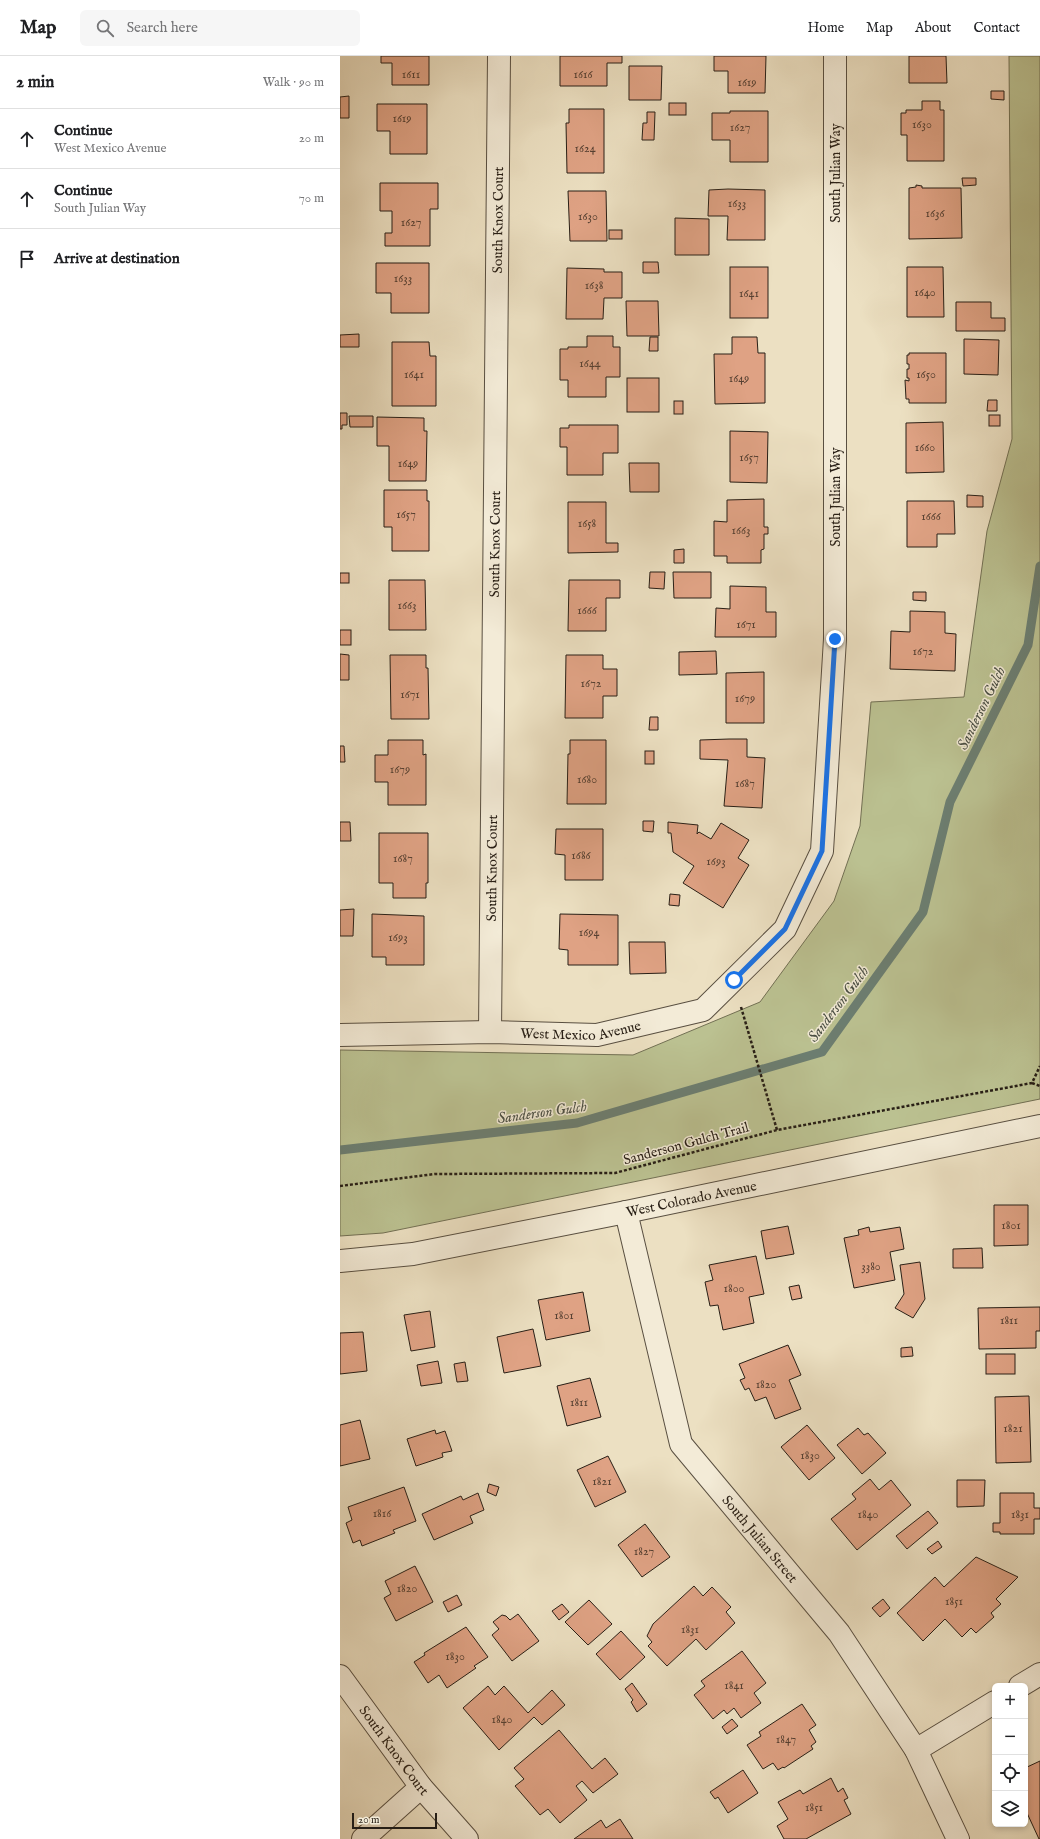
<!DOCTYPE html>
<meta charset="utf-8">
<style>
body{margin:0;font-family:"IM FELL English",serif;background:#f6f6f6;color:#202124}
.controls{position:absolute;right:12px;bottom:12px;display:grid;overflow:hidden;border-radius:6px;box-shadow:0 2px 6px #0003}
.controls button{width:36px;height:36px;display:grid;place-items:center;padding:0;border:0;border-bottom:1px solid #e0e0e0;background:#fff;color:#202124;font:20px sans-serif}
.scale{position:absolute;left:12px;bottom:10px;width:85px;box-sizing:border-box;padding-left:4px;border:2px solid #281f16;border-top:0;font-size:11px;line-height:14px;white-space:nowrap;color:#281f16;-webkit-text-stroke:3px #f3ebd7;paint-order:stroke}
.stop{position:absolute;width:12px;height:12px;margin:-9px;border:3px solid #1a73e8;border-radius:50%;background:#fff}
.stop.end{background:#1a73e8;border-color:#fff;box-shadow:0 1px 4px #0008}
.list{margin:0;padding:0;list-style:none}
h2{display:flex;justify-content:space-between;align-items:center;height:52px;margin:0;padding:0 16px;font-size:17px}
h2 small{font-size:13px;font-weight:400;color:#757577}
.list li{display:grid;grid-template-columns:26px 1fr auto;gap:12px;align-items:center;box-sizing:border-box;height:60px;padding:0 16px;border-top:1px solid #e0e0e0}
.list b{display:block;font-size:15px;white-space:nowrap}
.list p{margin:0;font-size:13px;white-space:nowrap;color:#757577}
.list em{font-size:13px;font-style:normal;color:#757577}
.icon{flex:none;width:22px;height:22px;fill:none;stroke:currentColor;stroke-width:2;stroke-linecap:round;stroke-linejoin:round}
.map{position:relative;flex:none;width:700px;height:1783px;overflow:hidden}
header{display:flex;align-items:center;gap:24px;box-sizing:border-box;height:56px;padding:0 20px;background:#fff;border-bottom:1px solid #e0e0e0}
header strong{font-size:19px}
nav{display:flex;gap:22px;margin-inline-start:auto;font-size:14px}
.search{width:280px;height:36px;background:#f6f6f6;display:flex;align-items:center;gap:10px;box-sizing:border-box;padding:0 14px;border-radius:6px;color:#757577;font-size:15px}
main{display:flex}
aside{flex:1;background:#fff}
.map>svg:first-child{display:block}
.green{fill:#bbc191;stroke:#727054}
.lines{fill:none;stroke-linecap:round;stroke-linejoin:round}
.stream{stroke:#6c7e71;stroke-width:9}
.building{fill:#dfa284;stroke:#281f16}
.minor-casing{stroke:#594f41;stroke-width:24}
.path{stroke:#281f16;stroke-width:2.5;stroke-dasharray:3 2;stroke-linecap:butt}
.minor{stroke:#f3ebd7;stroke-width:22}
.route{stroke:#1a73e8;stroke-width:5}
.labels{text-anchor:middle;stroke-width:3;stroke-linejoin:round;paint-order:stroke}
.number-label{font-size:12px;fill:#564032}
.street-label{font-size:14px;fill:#281f16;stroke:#f3ebd7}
.water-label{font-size:15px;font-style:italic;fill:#4a4f44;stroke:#f3ebd7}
</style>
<header>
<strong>Map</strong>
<div class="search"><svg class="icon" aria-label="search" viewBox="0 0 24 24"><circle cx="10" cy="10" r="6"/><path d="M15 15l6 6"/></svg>Search here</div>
<nav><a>Home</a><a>Map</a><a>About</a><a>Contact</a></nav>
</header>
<main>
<aside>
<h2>2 min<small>Walk · 90 m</small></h2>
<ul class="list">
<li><svg class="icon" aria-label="ahead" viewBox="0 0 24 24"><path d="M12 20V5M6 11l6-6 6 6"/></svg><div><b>Continue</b><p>West Mexico Avenue</p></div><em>20 m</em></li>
<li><svg class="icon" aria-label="ahead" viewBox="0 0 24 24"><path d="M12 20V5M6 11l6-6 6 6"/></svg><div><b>Continue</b><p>South Julian Way</p></div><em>70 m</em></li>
<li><svg class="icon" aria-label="arrive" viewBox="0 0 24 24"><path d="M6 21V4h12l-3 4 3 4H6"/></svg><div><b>Arrive at destination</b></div></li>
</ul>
</aside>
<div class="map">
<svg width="700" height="1783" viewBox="0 0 700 1783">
<rect width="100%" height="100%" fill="#ece0c2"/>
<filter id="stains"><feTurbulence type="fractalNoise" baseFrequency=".005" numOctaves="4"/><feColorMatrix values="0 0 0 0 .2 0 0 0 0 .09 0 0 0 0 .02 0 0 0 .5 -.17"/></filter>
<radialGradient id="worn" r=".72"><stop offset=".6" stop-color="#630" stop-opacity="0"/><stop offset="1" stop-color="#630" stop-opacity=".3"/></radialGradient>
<polygon class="green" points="669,0 700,0 700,1043 43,1177 0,1180 0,994 293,999 420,946 494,845 520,770 531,646 624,641 647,475 672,383"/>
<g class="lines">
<polyline class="stream" points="0,1094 237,1067 482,996 583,856 610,746 688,589 700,510"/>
</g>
<g class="building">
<polygon points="41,0 89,0 89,29 52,29 52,7 41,7"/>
<polygon points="220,0 282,0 282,7 267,7 267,30 220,30"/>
<polygon points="374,0 426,0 425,37 388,37 388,15 374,15"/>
<polygon points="569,0 606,0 607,27 569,27"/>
<polygon points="289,10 322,10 321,44 289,44"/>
<polygon points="651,35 664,35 664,44 651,43"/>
<polygon points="9,40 9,62 0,62 0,41"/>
<polygon points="582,45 600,45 600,54 604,54 604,105 567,105 567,79 561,79 561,57 566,57 566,54 582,54"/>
<rect x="329" y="47" width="17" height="12"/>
<polygon points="37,48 87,48 87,98 50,98 50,75 37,75"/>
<polygon points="229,53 264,53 264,117 227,117 226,67 229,67"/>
<polygon points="390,55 428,55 428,106 390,106 390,84 372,84 372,57 390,57"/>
<polygon points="307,56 315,56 314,84 302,84 303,67 307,67"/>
<polygon points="622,122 636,122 636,129 623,130"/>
<polygon points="40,127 98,127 98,153 90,153 90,190 45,190 45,177 52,177 52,155 40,155"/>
<polygon points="576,129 582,130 582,132 621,132 622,182 569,183 569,132 576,131"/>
<polygon points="388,133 425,134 425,184 387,184 388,160 368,160 369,134"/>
<polygon points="228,135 266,135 267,185 230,185"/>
<polygon points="335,162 369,163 369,199 335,199"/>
<rect x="269" y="174" width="13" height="9"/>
<polygon points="303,206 318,206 319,217 303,217"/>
<polygon points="36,207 89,207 89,257 51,257 51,237 36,237"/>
<rect x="390" y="211" width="38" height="51"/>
<polygon points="567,211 603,211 604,261 567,261"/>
<polygon points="227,212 264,213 264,216 282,216 282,242 264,242 263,263 226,263"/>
<polygon points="286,245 318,245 319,280 287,280"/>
<polygon points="616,246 651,246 651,262 665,262 665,275 616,275"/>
<polygon points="19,278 19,291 0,291 0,279"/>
<polygon points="247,280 273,280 273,291 280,291 280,321 266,321 266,341 228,341 228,324 220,324 220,293 228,293 228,291 247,291"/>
<polygon points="310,281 318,281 318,295 309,295"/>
<polygon points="392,281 417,281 418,297 425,297 425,347 375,348 374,298 392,298"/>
<polygon points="624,283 659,284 658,319 624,318"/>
<polygon points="52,286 89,286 90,300 96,300 96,350 52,350"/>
<polygon points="569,297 606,297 606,347 569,347 569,343 566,343 565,324 569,325 569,322 567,322 567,313 569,313 569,308 567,308 567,299 569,299"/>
<rect x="287" y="322" width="32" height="34"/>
<polygon points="648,344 657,344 657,355 647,355"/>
<rect x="334" y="345" width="9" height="13"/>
<polygon points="0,357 7,357 7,369 2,369 2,373 0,373"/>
<rect x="649" y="359" width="11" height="11"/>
<polygon points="9,360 33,360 33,371 10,371"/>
<polygon points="37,361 84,362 84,375 87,375 86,425 49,425 49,390 37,390"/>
<polygon points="603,366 604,416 566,417 566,367"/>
<polygon points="229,369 278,369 278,397 263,397 263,419 227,419 227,391 220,391 220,372 229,372"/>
<polygon points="390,375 428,376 427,427 390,426"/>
<polygon points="289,407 319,407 319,436 290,436"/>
<polygon points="44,434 87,434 87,445 89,445 89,495 52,495 52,471 44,471"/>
<polygon points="627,439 643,440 643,451 627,451"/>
<polygon points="424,443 424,471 428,471 428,478 424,478 424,493 421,494 421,507 387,507 387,500 374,500 374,465 387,466 387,444"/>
<polygon points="567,445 614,445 615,478 597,478 597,491 567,491"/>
<polygon points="228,446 266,446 266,487 278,487 278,496 228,497"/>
<polygon points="344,493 344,507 334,507 334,494"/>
<polygon points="310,516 325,516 324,533 309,532"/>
<polygon points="333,516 371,516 371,542 334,542"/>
<rect x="0" y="517" width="9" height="10"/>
<polygon points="49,524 85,524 86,574 49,574"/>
<polygon points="229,524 280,524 280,542 266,542 266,575 228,575"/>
<polygon points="390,530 426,531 426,556 436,556 436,581 375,581 376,552 390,553"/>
<polygon points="573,536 586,536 586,545 573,544"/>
<polygon points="570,555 605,556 605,577 616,578 615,615 550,613 551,575 570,576"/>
<rect x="0" y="574" width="11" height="15"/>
<polygon points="376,595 377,618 339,619 339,596"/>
<polygon points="0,598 9,599 9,624 0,624"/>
<polygon points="50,599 86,599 86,612 88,612 89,663 51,663"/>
<polygon points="226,599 263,599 263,613 277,613 277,640 263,640 263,662 225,662"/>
<polygon points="424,616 424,667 386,667 386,617"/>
<polygon points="310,661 318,661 318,674 309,674"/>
<polygon points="389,683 407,683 407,701 425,702 422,752 384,750 388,704 360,703 360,684"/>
<polygon points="48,684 83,684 83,699 86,698 86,749 48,749 48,726 35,726 35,699 48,699"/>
<polygon points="230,684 266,684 266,748 227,748 228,698 230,698"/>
<polygon points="0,690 4,690 5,706 0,706"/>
<rect x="305" y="695" width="9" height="13"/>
<polygon points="303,765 314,765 313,776 303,775"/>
<polygon points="0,766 10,766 11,785 0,785"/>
<polygon points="328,766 358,769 357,778 359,776 371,783 381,767 409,784 398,802 409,809 383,852 343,827 354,810 333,796 331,777 328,777"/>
<polygon points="216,773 263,773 263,824 225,824 225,799 215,798"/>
<polygon points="39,777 88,777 88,827 86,827 86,842 53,842 53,827 39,827"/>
<polygon points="330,838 340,839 339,850 329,849"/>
<polygon points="14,853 13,880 0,880 0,854"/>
<polygon points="32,858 84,860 84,909 46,909 46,901 32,901"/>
<polygon points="220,858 278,859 278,909 228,909 228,894 219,893"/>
<polygon points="289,886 325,886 326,917 290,918"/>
<polygon points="654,1149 688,1149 688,1189 654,1190"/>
<polygon points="448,1170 454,1198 426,1203 421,1175"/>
<polygon points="529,1171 530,1176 560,1171 564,1193 550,1196 555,1224 514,1232 504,1182 519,1179 518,1174"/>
<polygon points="642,1192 643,1212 613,1212 613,1193"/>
<polygon points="416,1200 424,1238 409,1241 414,1267 383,1274 378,1249 370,1250 365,1226 373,1224 369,1209"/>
<polygon points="580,1206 585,1243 573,1262 555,1252 564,1238 560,1209"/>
<polygon points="459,1229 462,1242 452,1244 449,1231"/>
<polygon points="243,1236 250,1275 206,1284 198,1244"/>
<polygon points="700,1251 700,1275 696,1275 696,1292 639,1293 638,1252"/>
<polygon points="90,1255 95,1291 71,1295 64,1259"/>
<polygon points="193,1273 201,1310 164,1317 157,1281"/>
<polygon points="23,1276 27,1315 0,1318 0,1277"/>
<polygon points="448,1289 461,1319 449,1324 461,1353 435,1363 426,1341 415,1345 409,1332 405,1334 400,1324 405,1322 399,1308"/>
<polygon points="572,1291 573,1300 561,1301 561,1292"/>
<rect x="646" y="1298" width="29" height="20"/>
<polygon points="98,1305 102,1327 81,1330 77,1309"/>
<polygon points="125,1306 128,1325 117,1326 114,1308"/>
<polygon points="250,1322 261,1361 227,1370 217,1330"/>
<polygon points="689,1340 691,1406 656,1407 655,1341"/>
<polygon points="20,1364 30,1403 0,1410 0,1369"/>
<polygon points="467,1369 495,1402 469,1424 441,1391"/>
<polygon points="518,1372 524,1379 528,1377 546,1397 522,1418 497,1389"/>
<polygon points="95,1374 96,1378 105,1375 112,1395 102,1397 103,1401 76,1410 67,1383"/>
<polygon points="268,1400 286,1436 255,1451 237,1414"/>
<polygon points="530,1423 539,1434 551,1424 571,1449 517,1494 491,1463 516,1443 512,1438"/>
<polygon points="617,1424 645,1424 644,1450 617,1451"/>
<polygon points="149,1428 159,1431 156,1440 147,1436"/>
<polygon points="64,1431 76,1465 53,1474 55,1477 22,1490 20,1484 13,1487 6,1467 12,1464 8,1451"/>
<polygon points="138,1437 144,1454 130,1460 133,1467 94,1484 82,1458 121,1440 123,1444"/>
<polygon points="660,1437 694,1437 694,1452 700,1452 700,1463 694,1463 694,1478 660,1478 660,1476 653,1476 653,1467 660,1467"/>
<polygon points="588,1455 598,1467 567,1493 556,1480"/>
<polygon points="305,1468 330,1501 302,1521 278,1489"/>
<polygon points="598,1485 602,1491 592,1498 587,1493"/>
<polygon points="636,1501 678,1521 656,1543 661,1548 651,1557 654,1561 636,1577 631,1572 622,1581 605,1563 583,1585 557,1557 595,1521 604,1531"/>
<polygon points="75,1510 93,1546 56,1565 44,1542 51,1538 45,1525"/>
<polygon points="354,1530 363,1540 372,1531 391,1551 386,1556 395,1567 366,1594 356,1583 327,1610 308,1590 312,1586 307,1580 313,1568"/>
<polygon points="117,1539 122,1549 108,1556 103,1546"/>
<polygon points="543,1543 550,1552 540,1561 532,1552"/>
<polygon points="249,1544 272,1568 248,1589 225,1566"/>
<polygon points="222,1548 229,1556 219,1564 212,1555"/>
<polygon points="178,1558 199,1585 172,1605 152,1579 159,1573 153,1566 162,1559 166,1560 170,1564"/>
<polygon points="126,1571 148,1601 134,1610 136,1612 107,1632 99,1619 88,1627 74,1606 85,1599 84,1597"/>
<polygon points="281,1575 305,1601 280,1624 256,1598"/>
<polygon points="402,1595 426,1627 414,1637 421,1647 401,1662 394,1652 387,1658 384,1654 373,1663 354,1639 365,1630 361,1625"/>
<polygon points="292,1627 307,1648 297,1656 291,1646 293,1644 285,1633"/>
<polygon points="148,1630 155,1639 164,1630 188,1657 212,1634 225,1649 202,1669 194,1661 159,1694 123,1652"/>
<polygon points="462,1648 476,1669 469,1674 476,1686 471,1690 473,1693 444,1712 443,1711 438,1714 433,1707 423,1713 407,1689 421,1680 419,1676"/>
<polygon points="392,1663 398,1670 387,1678 382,1671"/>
<polygon points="219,1674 252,1713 265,1702 278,1718 253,1737 242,1725 236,1730 247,1744 220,1767 208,1753 200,1759 175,1730 184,1723 174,1712"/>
<polygon points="700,1705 700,1783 699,1783 687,1757 685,1758 685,1712"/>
<polygon points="403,1714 418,1737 388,1757 378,1741 375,1743 370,1736"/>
<polygon points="491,1722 498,1736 503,1732 508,1742 504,1744 511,1758 466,1783 444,1783 437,1770 448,1763 438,1746 460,1734 463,1738"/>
<polygon points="280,1763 293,1783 234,1783 261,1764 266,1772"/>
</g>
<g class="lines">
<defs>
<g id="minor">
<path id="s1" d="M150,976L159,0"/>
<path id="s2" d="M0,979L150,976L257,979L363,954L445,873L482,795L495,583V0"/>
<path id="s3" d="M286,1156L341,1388L499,1577L576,1694L618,1783"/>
<path id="s4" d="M0,1205L73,1198L286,1156L700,1070"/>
<path id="s5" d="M0,1620L81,1731L127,1783"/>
<polyline points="680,1630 700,1618"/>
<polyline points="576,1694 655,1646"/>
<polyline points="23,1783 81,1731"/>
</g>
</defs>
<use href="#minor" class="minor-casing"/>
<g class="path">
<polyline points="401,951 437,1074"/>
<polyline points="692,1027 700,1030"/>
<polyline points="0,1130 95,1118 275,1117 437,1074 692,1027 700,1010"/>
</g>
<use href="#minor" class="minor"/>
</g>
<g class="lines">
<polyline class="route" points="394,924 445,873 482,795 495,583"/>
</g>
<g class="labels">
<g class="number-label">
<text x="71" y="22">1611</text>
<text x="243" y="22">1616</text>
<text x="407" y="30">1619</text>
<text x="62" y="66">1619</text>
<text x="582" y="72">1630</text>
<text x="400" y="75">1627</text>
<text x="245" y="96">1624</text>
<text x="397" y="151">1633</text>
<text x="595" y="161">1636</text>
<text x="248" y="164">1630</text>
<text x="71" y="170">1627</text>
<text x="63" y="226">1633</text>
<text x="254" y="233">1638</text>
<text x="585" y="240">1640</text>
<text x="409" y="241">1641</text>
<text x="250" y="311">1644</text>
<text x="74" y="322">1641</text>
<text x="586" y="322">1650</text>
<text x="399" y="326">1649</text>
<text x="585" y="395">1660</text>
<text x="409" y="405">1657</text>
<text x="68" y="411">1649</text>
<text x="66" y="462">1657</text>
<text x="591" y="464">1666</text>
<text x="247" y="471">1658</text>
<text x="401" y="478">1663</text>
<text x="67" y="553">1663</text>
<text x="247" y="558">1666</text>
<text x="406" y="572">1671</text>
<text x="583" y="599">1672</text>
<text x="251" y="631">1672</text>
<text x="70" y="642">1671</text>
<text x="405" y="646">1679</text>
<text x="60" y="717">1679</text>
<text x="247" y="727">1680</text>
<text x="405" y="731">1687</text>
<text x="241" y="803">1686</text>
<text x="63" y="806">1687</text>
<text x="376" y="809">1693</text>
<text x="249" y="880">1694</text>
<text x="58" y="885">1693</text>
<text x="671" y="1173">1801</text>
<text x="531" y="1214">3380</text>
<text x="394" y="1236">1800</text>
<text x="224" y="1263">1801</text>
<text x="669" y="1268">1811</text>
<text x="426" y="1332">1820</text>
<text x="239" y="1350">1811</text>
<text x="673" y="1376">1821</text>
<text x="470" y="1403">1830</text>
<text x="262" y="1429">1821</text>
<text x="42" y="1461">1816</text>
<text x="528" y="1462">1840</text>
<text x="680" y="1462">1831</text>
<text x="304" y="1499">1827</text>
<text x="67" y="1536">1820</text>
<text x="614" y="1549">1851</text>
<text x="350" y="1577">1831</text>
<text x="115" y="1604">1830</text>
<text x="394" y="1633">1841</text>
<text x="162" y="1667">1840</text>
<text x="446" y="1687">1847</text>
<text x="474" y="1755">1851</text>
</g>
<g class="street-label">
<text transform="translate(495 117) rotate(-90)" y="5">South Julian Way</text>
<text dy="5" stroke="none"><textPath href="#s1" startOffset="812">South Knox Court</textPath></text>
<text transform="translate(495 441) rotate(-90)" y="5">South Julian Way</text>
<text dy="5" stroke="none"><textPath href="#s1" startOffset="488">South Knox Court</textPath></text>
<text dy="5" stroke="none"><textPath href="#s1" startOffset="164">South Knox Court</textPath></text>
<text dy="5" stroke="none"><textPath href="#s2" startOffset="241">West Mexico Avenue</textPath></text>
<text transform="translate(346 1087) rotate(-15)" y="5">Sanderson Gulch Trail</text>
<text dy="5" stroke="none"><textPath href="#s4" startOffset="357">West Colorado Avenue</textPath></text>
<text dy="5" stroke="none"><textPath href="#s3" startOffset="362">South Julian Street</textPath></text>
<text dy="5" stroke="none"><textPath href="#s5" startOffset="92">South Knox Court</textPath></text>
</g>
<g class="water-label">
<text transform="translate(641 652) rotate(-64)" y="5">Sanderson Gulch</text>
<text transform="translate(498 948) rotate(-53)" y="5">Sanderson Gulch</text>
<text transform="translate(202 1056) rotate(-8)" y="5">Sanderson Gulch</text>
</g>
</g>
<rect width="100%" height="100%" filter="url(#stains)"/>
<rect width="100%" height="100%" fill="url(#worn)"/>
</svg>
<div class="controls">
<button>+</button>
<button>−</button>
<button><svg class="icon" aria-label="locate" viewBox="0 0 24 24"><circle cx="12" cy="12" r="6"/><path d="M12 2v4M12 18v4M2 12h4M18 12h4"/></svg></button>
<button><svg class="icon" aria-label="layers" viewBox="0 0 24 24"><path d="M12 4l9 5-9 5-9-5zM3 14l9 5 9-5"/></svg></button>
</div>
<div class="scale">20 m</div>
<div class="stop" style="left:394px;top:924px"></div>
<div class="stop end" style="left:495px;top:583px"></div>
</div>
</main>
